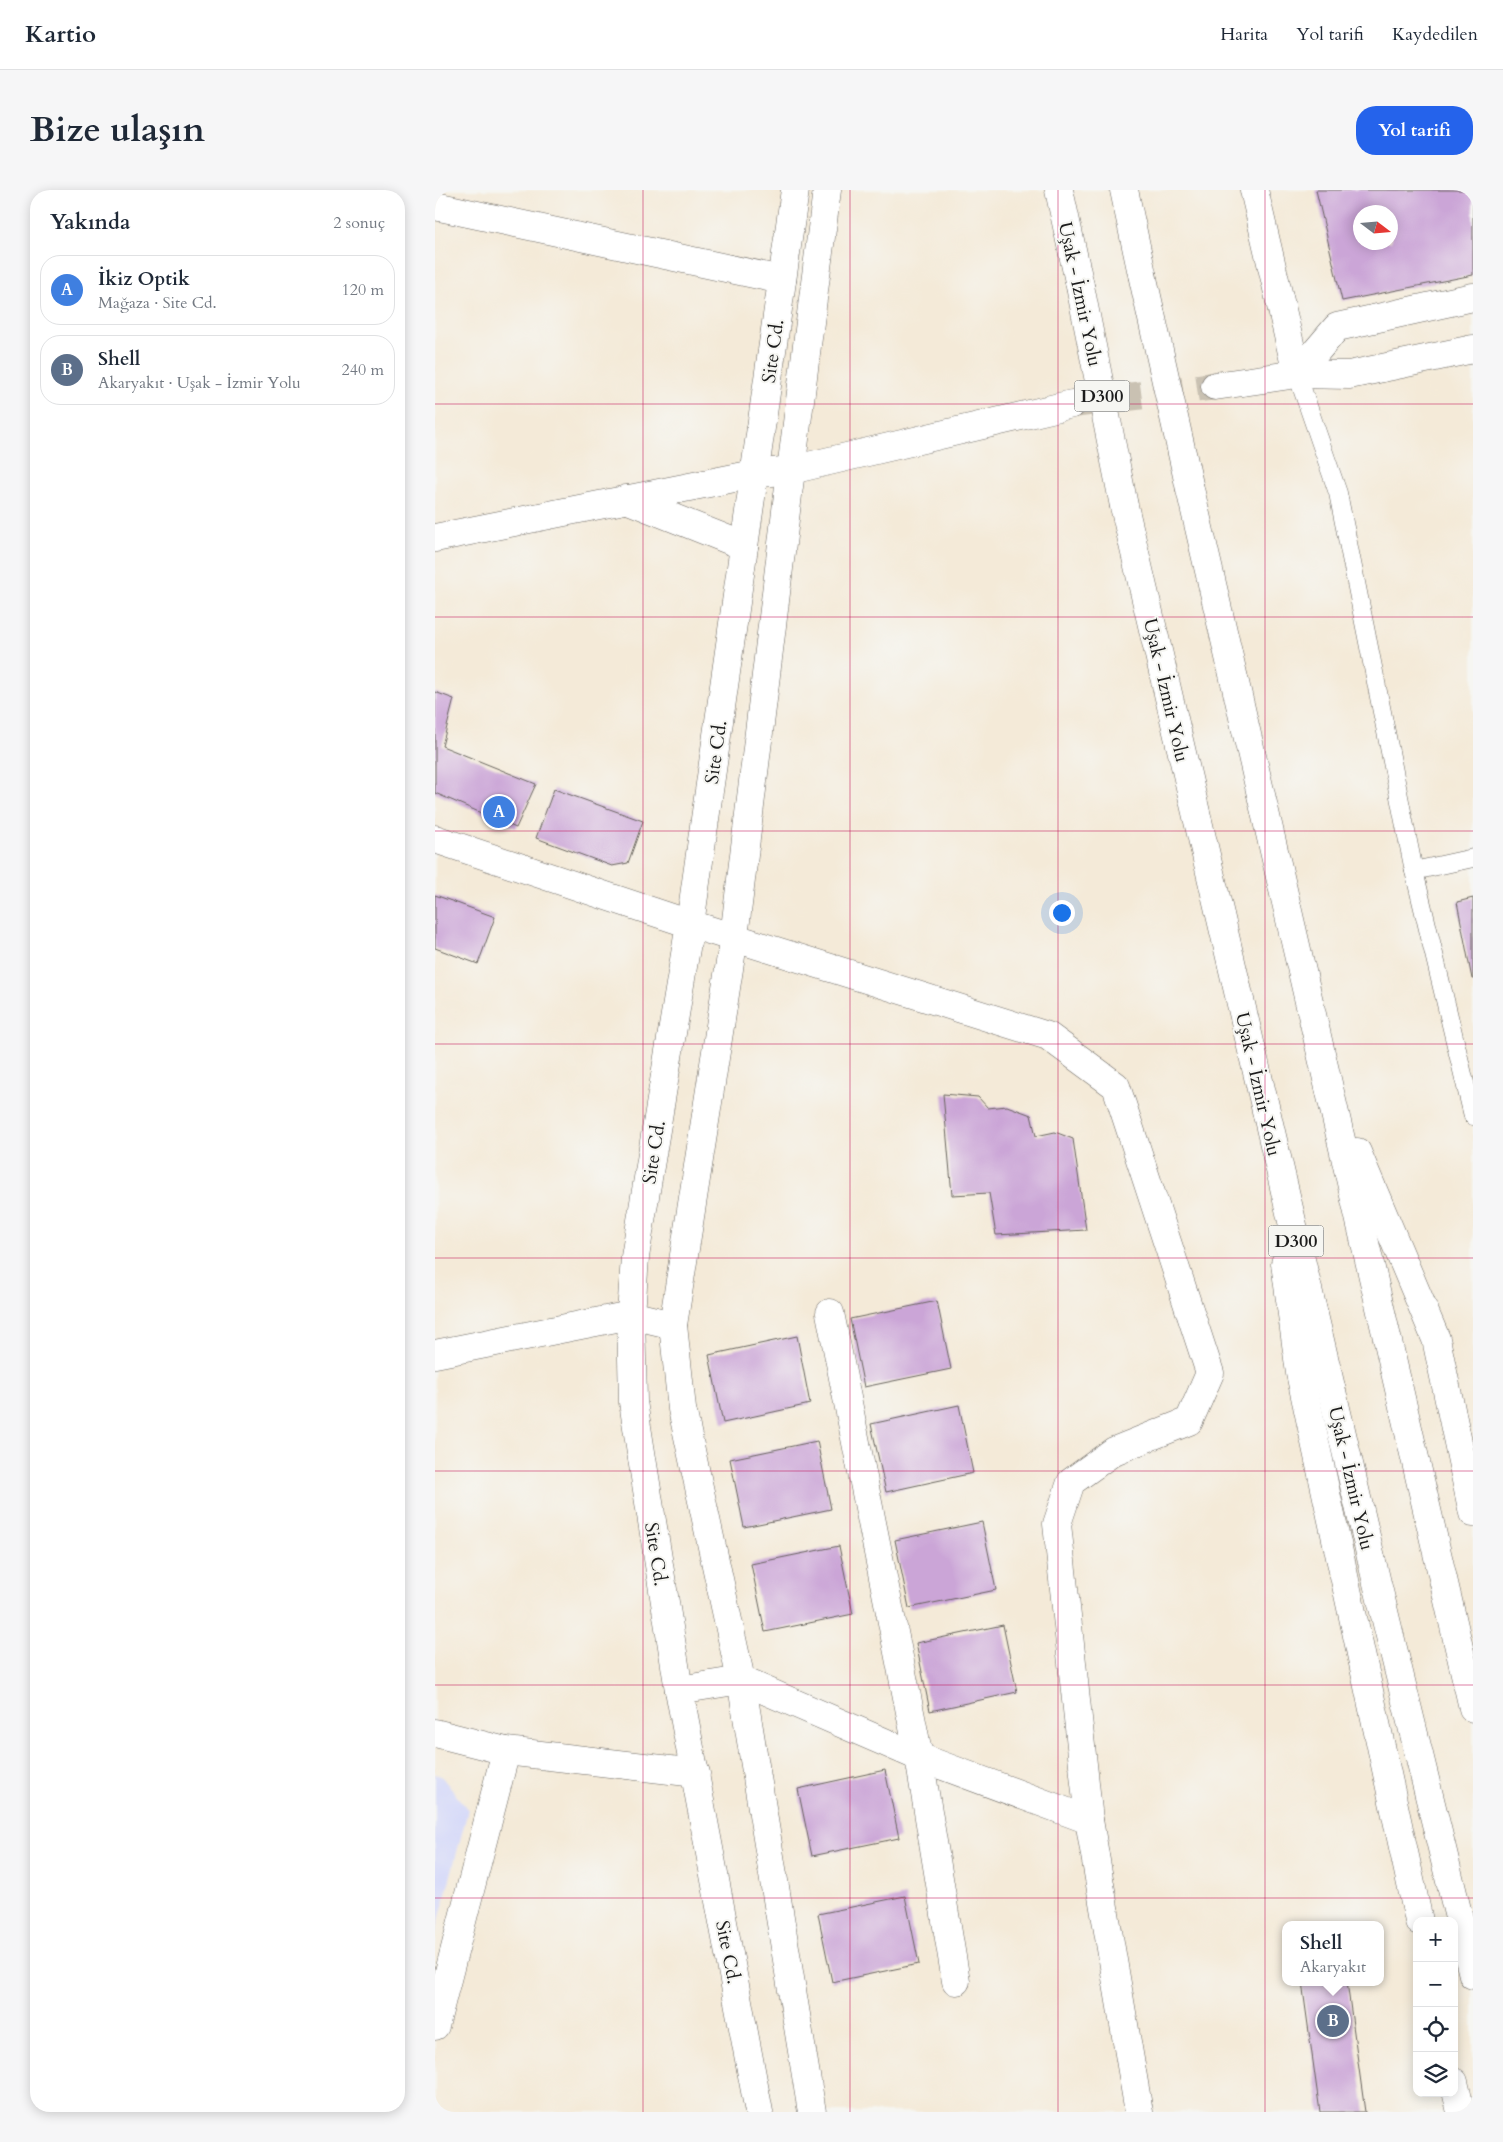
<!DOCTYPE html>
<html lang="tr">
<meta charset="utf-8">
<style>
body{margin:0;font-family:Cardo,serif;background:#f6f6f7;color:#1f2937}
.controls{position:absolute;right:15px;bottom:15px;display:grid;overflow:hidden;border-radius:10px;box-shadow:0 2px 12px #0003}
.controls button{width:45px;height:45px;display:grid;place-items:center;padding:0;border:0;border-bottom:1px solid #e0e1e3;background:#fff;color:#1f2937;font:25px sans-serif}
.compass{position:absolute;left:918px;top:15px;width:45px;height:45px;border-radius:50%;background:#fff;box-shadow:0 2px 12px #0003;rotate:106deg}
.you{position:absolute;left:626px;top:722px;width:18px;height:18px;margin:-12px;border:4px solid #fff;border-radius:50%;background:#1a73e8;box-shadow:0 0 0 8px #1a73e833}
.badge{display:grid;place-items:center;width:32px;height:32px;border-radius:50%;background:#2563eb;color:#fff;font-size:16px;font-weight:700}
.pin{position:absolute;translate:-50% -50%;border:2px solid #fff;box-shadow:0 1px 5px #0006}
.popup{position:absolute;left:847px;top:1731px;width:102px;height:65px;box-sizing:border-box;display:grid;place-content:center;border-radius:10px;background:#fff;filter:drop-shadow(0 1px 4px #0005);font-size:16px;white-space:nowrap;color:#747a83}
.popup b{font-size:19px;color:#1f2937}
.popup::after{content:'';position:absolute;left:50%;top:100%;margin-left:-10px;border:10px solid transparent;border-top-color:#fff}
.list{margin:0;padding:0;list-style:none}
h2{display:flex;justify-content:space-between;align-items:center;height:65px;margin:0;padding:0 20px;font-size:21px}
h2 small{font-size:16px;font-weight:400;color:#747a83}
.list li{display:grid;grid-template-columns:32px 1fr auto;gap:15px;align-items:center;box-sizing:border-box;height:70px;margin:0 10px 10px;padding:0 10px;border:1px solid #e0e1e3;border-radius:20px}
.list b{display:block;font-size:19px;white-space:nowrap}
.list p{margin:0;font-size:16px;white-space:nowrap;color:#747a83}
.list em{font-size:16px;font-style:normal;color:#747a83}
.icon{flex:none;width:28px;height:28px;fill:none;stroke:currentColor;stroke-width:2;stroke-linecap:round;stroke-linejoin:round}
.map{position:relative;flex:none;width:1038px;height:1922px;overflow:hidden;border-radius:20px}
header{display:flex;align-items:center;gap:30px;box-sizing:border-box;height:70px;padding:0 25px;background:#fff;border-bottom:1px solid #e0e1e3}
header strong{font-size:24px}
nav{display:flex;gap:28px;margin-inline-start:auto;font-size:18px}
.intro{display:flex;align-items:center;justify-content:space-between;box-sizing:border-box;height:120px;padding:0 30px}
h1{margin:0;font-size:35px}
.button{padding:12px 22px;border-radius:20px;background:#2563eb;color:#fff;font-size:18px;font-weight:700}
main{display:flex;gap:30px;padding:0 30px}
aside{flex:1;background:#fff;border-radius:20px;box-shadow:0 2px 12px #0003}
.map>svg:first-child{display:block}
.built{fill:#d4d8f9}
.building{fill:#cba5d7;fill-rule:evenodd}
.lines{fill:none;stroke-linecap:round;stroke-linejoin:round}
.secondary-tunnel{stroke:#c9c1b2;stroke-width:28;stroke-dasharray:28 14;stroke-linecap:butt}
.lane-casing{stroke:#68645e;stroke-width:19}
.street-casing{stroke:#68645e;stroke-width:29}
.secondary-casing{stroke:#68645e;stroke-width:29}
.highway-casing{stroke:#68645e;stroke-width:29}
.lane{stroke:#fff;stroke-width:18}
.street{stroke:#fff;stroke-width:28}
.secondary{stroke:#fff;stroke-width:28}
.highway{stroke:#fff;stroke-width:28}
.highway-bridge-casing{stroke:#68645e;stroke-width:29;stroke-linecap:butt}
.highway-bridge{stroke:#fff;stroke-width:28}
.grid{fill:none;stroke:#c2185b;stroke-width:1;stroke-opacity:0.55}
.labels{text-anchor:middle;stroke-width:4;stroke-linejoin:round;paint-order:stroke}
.shield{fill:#f6f6f2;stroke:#5d5d5c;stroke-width:1}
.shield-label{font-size:18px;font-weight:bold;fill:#1c1c1c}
.street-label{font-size:19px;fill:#1c1c1c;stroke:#f6f6f2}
</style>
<header>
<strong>Kartio</strong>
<nav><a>Harita</a><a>Yol tarifi</a><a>Kaydedilen</a></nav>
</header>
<div class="intro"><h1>Bize ulaşın</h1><a class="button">Yol tarifi</a></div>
<main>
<aside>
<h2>Yakında<small>2 sonuç</small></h2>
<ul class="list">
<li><span class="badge" style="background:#3f7fe0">A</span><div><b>İkiz Optik</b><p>Mağaza · Site Cd.</p></div><em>120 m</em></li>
<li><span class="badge" style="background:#5c6f8a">B</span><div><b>Shell</b><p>Akaryakıt · Uşak - İzmir Yolu</p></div><em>240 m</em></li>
</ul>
</aside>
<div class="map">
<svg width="1038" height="1922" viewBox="0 0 1038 1922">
<rect width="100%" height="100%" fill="#f6f6f2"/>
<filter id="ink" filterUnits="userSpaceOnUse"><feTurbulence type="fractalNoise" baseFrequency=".02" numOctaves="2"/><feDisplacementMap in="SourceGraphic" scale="10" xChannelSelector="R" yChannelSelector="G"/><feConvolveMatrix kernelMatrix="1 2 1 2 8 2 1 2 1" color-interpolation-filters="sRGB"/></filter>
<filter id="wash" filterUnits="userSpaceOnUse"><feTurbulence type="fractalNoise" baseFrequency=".0096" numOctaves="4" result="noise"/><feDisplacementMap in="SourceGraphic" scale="20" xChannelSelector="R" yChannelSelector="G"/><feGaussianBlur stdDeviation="1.12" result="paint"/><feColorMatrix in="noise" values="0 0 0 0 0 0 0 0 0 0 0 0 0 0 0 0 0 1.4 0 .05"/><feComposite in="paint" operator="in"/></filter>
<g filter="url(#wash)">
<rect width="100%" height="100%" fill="#f4ead8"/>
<polygon class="built" points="0,1584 6,1586 33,1620 0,1746"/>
<g id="blocks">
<g class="building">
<path d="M881,0H1038V85L907,111ZM926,22H956V52H926Z"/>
<polygon points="0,502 19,509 7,556 101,594 81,638 0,603"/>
<polygon points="119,599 208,631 193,673 177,676 101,648"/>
<polygon points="0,705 60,727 43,774 0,758"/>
<polygon points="1038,708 1038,789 1037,789 1022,712"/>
<polygon points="508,904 543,907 553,918 572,916 596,925 601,946 620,942 638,949 651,1040 561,1045 554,1003 517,1005"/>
<polygon points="502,1111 516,1179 429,1197 415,1129"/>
<polygon points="362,1146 375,1214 288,1233 274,1165"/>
<polygon points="524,1215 538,1283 451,1302 436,1234"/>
<polygon points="382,1251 396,1319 309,1337 295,1269"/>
<polygon points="547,1332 561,1400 474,1418 460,1350"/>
<polygon points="404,1356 418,1424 330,1442 316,1374"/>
<polygon points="568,1435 582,1502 495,1521 481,1453"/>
<polygon points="450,1580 464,1648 377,1666 363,1599"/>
<polygon points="470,1706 484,1774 397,1792 383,1724"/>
<polygon points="867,1792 912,1792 930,1922 885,1922"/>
</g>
</g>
</g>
<g filter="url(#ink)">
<use href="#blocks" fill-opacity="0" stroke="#68645e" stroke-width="1"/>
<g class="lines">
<polyline class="secondary-tunnel" points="637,214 780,196"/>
<defs>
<g id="lane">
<polyline points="862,184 903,303 979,681 1038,926"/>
<polyline points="979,681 1038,668"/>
</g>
<g id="street">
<polyline points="819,0 862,184"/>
<polyline points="0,16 347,90"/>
<polyline points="0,649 255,734 613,846 681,896 775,1183 754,1231 679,1261 636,1292 622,1334 654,1630 704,1922"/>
<polyline points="395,1123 484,1567 521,1791"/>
<polyline points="0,1164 196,1125 238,1135"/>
<polyline points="244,1500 306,1490 484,1567 654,1630"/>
<polyline points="0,1543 71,1561 261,1583"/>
<polyline points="0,1836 71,1561"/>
</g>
<g id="secondary">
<polyline points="862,184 902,137 1038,107"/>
<polyline points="780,196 862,184 914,185 1038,159"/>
<polyline points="191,309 309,356"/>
<polyline points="0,348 319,284 356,280 637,214"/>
<polyline points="324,1922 244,1500 198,1212 196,1125 200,1067 255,734 360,0"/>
<polyline points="377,1922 306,1490 247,1219 238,1135 299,747 356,280 392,0"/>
</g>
<g id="highway">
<polyline points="624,0 645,96"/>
<polyline points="689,0 707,84"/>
<polyline points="755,299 1038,1518"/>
<polyline points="689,316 942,1393 1038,1785"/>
<polyline points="922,962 1001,1149 1038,1323"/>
<polyline points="850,1073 865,1183 984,1731"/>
<polyline points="1019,1892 1026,1922"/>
</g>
</defs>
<use href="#lane" class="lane-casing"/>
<use href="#street" class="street-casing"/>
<use href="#secondary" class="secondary-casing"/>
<use href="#highway" class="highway-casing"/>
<use href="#lane" class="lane"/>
<use href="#street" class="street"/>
<use href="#secondary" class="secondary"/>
<use href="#highway" class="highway"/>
<defs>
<g id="highway-bridge">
<polyline points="707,84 755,299"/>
<polyline points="645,96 689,316"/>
</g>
</defs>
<use href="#highway-bridge" class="highway-bridge-casing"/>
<use href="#highway-bridge" class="highway-bridge"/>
</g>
</g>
<path class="grid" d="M208,0V1922M415,0V1922M623,0V1922M830,0V1922M0,214H1038M0,427H1038M0,641H1038M0,854H1038M0,1068H1038M0,1281H1038M0,1495H1038M0,1708H1038"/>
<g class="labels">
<g class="shield">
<rect x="639.5" y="190.5" width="55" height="31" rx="4"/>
<rect x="833.5" y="1035.5" width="55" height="31" rx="4"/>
</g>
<g class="shield-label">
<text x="667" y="212">D300</text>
<text x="861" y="1057">D300</text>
</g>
<g class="street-label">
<text transform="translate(646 104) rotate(78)" y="7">Uşak - İzmir Yolu</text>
<text transform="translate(337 161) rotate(-82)" y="7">Site Cd.</text>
<text transform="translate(732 500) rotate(77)" y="7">Uşak - İzmir Yolu</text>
<text transform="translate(280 562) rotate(-82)" y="7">Site Cd.</text>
<text transform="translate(824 894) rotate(77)" y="7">Uşak - İzmir Yolu</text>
<text transform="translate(218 962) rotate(-81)" y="7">Site Cd.</text>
<text transform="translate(917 1288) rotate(77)" y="7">Uşak - İzmir Yolu</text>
<text transform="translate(222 1364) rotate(81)" y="7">Site Cd.</text>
<text transform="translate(294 1762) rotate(79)" y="7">Site Cd.</text>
</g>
</g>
</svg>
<div class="controls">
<button>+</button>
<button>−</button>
<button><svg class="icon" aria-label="locate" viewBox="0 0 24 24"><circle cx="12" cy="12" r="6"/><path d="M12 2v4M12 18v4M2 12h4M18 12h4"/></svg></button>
<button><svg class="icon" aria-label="layers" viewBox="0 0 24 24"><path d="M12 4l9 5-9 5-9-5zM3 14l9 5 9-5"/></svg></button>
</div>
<svg class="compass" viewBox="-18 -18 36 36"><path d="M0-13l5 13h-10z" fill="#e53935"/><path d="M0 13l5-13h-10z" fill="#747a83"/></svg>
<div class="you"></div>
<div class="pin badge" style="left:64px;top:622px;background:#3f7fe0">A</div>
<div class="pin badge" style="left:898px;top:1831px;background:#5c6f8a">B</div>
<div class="popup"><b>Shell</b>Akaryakıt</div>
</div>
</main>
